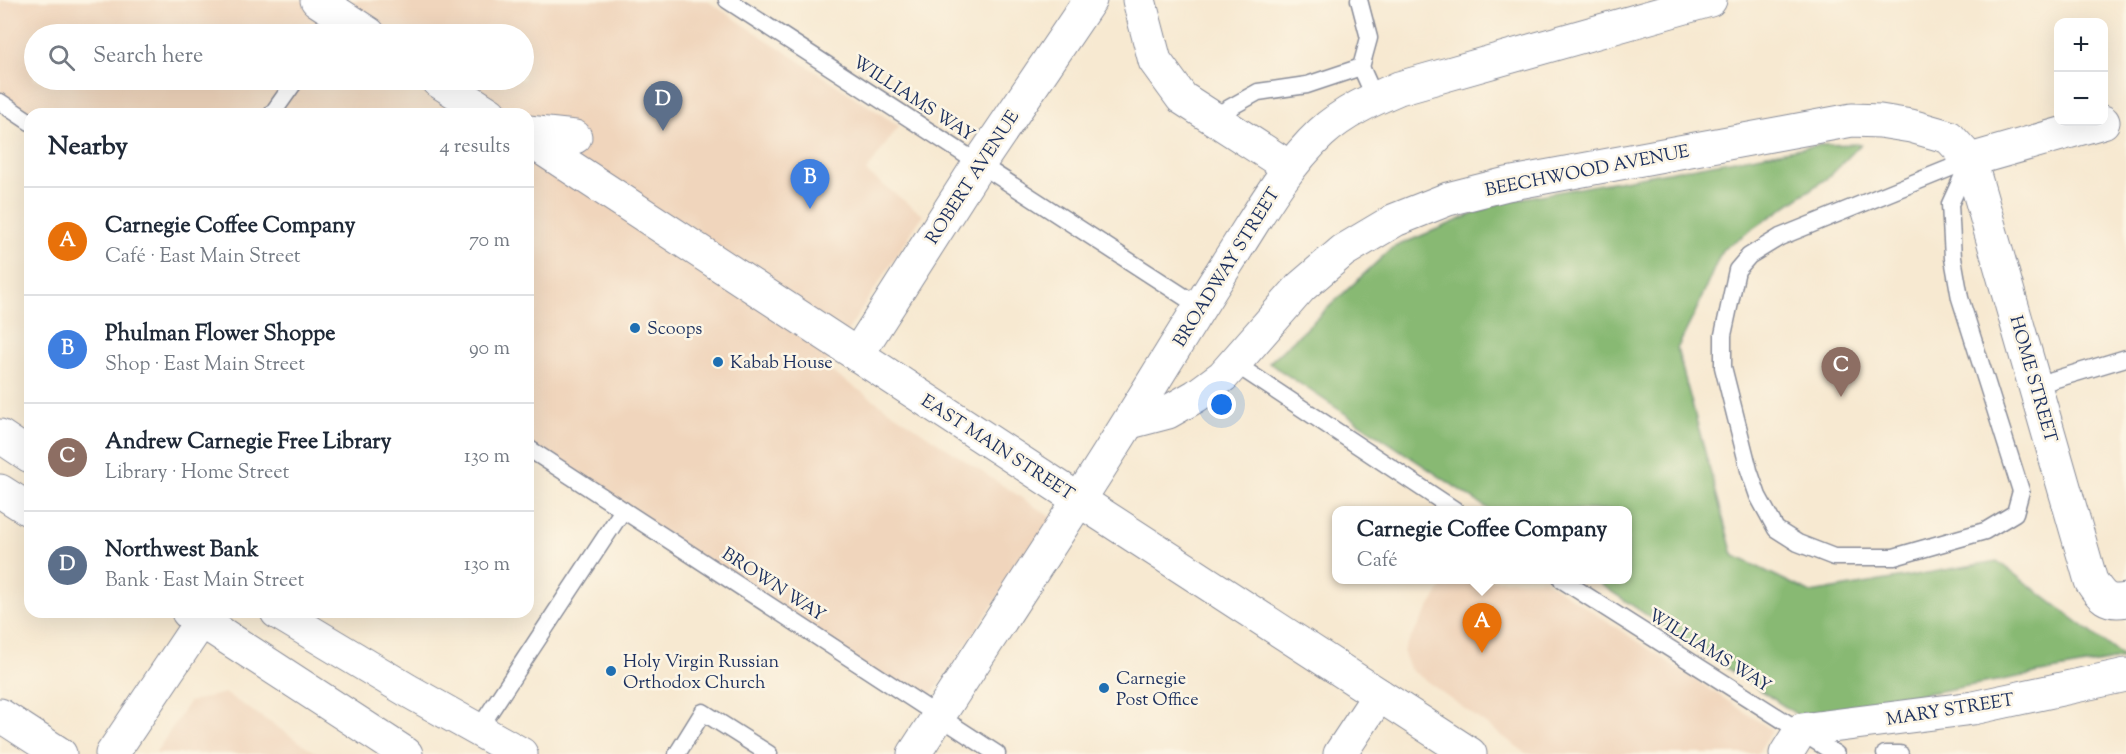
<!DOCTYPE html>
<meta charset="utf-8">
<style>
body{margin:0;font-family:"Sorts Mill Goudy",serif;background:#f2f2f3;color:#1f2937}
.controls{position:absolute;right:18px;top:18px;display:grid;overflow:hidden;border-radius:12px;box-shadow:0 6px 24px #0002}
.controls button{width:54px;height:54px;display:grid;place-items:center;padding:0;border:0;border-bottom:2px solid #e0e1e3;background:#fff;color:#1f2937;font:30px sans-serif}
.you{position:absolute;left:1222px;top:405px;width:21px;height:21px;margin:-15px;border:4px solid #fff;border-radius:50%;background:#1a73e8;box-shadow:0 0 0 9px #1a73e833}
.badge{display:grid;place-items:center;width:39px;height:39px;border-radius:50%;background:#1f6fb2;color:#fff;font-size:20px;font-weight:700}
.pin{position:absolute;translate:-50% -50px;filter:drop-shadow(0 2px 3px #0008)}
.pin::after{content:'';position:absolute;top:32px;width:21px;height:18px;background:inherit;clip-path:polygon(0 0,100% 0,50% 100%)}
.popup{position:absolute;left:1332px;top:506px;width:300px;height:78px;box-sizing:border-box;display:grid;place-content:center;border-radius:12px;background:#fff;filter:drop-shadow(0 2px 4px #0005);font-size:20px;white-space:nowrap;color:#747a83}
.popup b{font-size:22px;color:#1f2937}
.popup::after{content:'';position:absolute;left:50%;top:100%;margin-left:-12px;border:12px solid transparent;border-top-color:#fff}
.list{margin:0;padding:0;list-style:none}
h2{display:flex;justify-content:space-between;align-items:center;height:78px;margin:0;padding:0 24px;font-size:26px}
h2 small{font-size:20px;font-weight:400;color:#747a83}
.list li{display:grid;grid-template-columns:39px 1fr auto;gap:18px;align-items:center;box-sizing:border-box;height:108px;padding:0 24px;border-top:2px solid #e0e1e3}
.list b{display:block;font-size:22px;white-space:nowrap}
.list p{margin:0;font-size:20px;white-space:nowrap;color:#747a83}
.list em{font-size:20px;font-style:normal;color:#747a83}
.icon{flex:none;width:33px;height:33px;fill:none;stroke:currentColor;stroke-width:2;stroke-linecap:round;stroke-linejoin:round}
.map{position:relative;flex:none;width:2126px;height:754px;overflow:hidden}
.search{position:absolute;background:#fff;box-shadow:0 6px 24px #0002;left:24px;top:24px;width:510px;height:66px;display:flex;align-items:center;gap:15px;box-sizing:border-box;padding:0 21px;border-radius:33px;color:#747a83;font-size:22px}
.panel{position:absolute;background:#fff;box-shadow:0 6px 24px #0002;left:24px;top:108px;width:510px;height:510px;border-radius:18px}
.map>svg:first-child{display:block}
.built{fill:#f0d5bc;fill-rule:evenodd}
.forest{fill:#88b973;stroke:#527468;stroke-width:1.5}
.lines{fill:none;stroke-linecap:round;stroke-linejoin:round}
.lane-casing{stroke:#898c98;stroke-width:19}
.street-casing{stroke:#898c98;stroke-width:35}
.secondary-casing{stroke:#898c98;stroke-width:35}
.primary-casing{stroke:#898c98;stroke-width:35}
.lane{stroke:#fff;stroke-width:16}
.street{stroke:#fff;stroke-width:33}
.secondary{stroke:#fff;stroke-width:33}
.primary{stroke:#fff;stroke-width:33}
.poi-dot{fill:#1f6fb2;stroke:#fcf5e5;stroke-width:2}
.labels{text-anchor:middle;stroke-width:5;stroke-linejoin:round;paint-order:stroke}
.street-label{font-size:18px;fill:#1b2f5e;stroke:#fcf5e5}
.poi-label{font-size:18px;fill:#1b2f5e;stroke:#fcf5e5;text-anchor:start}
</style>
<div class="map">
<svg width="2126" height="754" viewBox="0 0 2126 754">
<rect width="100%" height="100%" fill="#fcf5e5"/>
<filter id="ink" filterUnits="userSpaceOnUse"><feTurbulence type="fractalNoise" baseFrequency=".0167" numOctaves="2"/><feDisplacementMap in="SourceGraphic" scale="12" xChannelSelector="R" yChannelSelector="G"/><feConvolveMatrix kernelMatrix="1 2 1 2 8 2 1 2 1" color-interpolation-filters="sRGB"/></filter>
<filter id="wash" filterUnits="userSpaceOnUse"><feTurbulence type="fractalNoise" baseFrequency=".008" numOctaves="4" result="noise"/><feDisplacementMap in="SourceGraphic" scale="24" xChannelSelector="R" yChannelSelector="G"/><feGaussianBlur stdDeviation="1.35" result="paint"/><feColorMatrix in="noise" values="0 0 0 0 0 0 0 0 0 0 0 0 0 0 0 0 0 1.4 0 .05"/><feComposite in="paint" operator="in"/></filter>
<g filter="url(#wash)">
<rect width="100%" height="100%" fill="#f7e9d1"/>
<g class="built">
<path d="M0,0H706L899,126L866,172L923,215L824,367L1052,518L924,706L528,447V114H30L0,102ZM34,34H524V80H34Z"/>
<polygon points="1446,580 1544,580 1772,730 1757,754 1527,754 1410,669 1403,651"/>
<polygon points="225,693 318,754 155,754 189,702"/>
</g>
<polygon class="forest" points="1861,144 1830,176 1722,250 1695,313 1677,349 1733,555 1811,593 1997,561 2125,658 1799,716 1594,580 1628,580 1628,510 1490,510 1269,363 1392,248 1502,202 1818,145"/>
</g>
<g filter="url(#ink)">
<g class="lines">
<defs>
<g id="lane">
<polyline points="727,0 1200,307"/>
<polyline points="326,34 339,15"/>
<polyline points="1361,67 1375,98"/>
<polyline points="0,102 30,122"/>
<polyline points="272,114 296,80"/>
<polyline points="1213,117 1258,92 1307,85 1361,67 1369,38 1359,0"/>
<polygon points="1970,160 1950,204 1953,258 1960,298 2021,491 2015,513 1985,531 1894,557 1834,557 1798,543 1776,529 1758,496 1749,470 1723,367 1723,335 1737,270 1749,256 1780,237"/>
<polyline points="1234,363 1455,510"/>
<polyline points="2036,385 2126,358"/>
<polyline points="528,448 997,754"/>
<polyline points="1562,580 1836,754"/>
<polyline points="478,730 623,510"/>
<polyline points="677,754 703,712 769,754"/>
<polyline points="1885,754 1900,754"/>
</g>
<g id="street">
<polyline points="1139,0 1155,61 1182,98 1289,167"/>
<polyline points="528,132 575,137"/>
<path d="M1970,160L2091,581C2101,596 2106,604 2126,600"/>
<polyline points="857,355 979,164 1090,0"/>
<polyline points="1130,422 1168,412 1196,396 1223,376 1301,287 1343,251 1395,220 1448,199 1507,184 1852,120 1880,121 1911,126 1949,137 1970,160 2103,122"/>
<path d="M1079,500C1132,419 1181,335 1233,254C1260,212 1285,167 1321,133C1344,112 1371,100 1399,88L1710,0"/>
<polyline points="0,715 60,754"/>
<polyline points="112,754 207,612"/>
<polyline points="1340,754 1379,695"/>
<polyline points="1786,754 1801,730 1973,708 2126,675"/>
</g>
<g id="secondary">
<polyline points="0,436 30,456"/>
<polyline points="0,491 30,510"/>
<polyline points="1079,500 1470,754"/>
<polyline points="188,612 406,754"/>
<polyline points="277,612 407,690 521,754"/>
</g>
<g id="primary">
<polyline points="317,0 369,34"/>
<polyline points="437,80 490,114"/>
<polyline points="528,139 1079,500 914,754"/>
</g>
</defs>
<use href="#lane" class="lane-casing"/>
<use href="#street" class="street-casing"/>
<use href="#secondary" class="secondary-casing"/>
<use href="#primary" class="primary-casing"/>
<use href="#lane" class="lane"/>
<use href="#street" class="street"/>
<use href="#secondary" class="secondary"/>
<use href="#primary" class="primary"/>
</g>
</g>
<g class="poi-dot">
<circle cx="635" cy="328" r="6"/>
<circle cx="718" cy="362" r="6"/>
<circle cx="611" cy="671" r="6"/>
<circle cx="1104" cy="688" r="6"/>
</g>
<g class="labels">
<g class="street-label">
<text transform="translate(914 98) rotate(33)" y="6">WILLIAMS WAY</text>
<text transform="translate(1587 170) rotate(-11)" y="6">BEECHWOOD AVENUE</text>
<text transform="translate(972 177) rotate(-57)" y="6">ROBERT AVENUE</text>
<text transform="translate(1226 267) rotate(-58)" y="6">BROADWAY STREET</text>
<text transform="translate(2034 379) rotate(74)" y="6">HOME STREET</text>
<text transform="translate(998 447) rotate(33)" y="6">EAST MAIN STREET</text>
<text transform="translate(774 584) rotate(33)" y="6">BROWN WAY</text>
<text transform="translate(1710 650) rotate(32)" y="6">WILLIAMS WAY</text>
<text transform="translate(1950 709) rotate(-9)" y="6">MARY STREET</text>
</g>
<g class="poi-label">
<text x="647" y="334">Scoops</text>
<text x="730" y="368">Kabab House</text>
<text x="623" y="667">Holy Virgin Russian<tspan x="623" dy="21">Orthodox Church</tspan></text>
<text x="1116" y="684">Carnegie<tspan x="1116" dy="21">Post Office</tspan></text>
</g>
</g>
</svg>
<div class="controls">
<button>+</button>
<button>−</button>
</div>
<div class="you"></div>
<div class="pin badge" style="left:1482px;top:653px;background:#e8710a">A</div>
<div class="popup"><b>Carnegie Coffee Company</b>Café</div>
<div class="pin badge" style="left:810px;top:209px;background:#3f7fe0">B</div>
<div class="pin badge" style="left:1841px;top:397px;background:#8d6e63">C</div>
<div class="pin badge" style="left:663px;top:131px;background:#5c6f8a">D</div>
<div class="search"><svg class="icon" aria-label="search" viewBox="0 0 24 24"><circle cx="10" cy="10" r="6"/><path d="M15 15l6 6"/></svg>Search here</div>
<section class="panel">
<h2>Nearby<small>4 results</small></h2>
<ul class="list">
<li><span class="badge" style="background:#e8710a">A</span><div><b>Carnegie Coffee Company</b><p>Café · East Main Street</p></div><em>70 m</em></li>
<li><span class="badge" style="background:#3f7fe0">B</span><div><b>Phulman Flower Shoppe</b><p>Shop · East Main Street</p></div><em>90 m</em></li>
<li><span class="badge" style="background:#8d6e63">C</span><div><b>Andrew Carnegie Free Library</b><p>Library · Home Street</p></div><em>130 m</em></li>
<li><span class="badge" style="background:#5c6f8a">D</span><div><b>Northwest Bank</b><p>Bank · East Main Street</p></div><em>130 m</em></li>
</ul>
</section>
</div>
